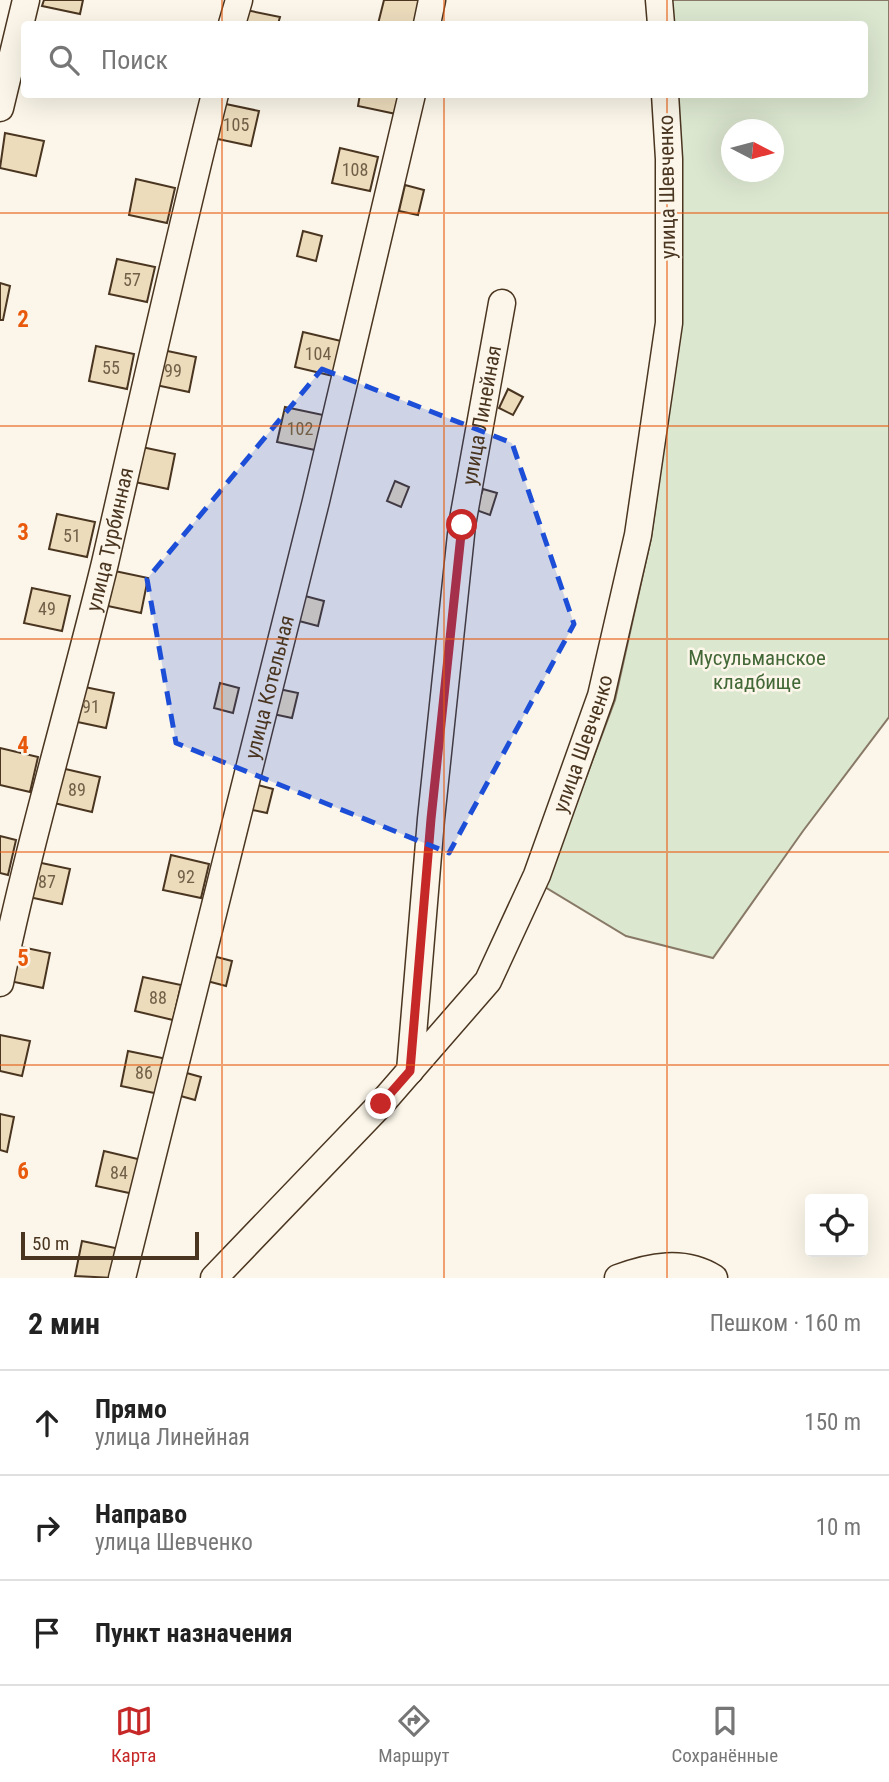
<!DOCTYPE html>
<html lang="ru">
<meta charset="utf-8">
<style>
body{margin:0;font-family:"Roboto Condensed",sans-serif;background:#f2f2f2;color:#222}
.controls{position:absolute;right:21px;bottom:21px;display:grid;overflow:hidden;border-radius:7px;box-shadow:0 7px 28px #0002}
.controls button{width:63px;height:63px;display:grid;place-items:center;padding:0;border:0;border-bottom:2px solid #e0e0e0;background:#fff;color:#222;font:35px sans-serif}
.compass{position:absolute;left:721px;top:119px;width:63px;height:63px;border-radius:50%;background:#fff;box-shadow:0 7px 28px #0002;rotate:96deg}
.scale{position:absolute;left:21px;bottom:18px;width:178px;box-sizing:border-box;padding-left:7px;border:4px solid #4a3520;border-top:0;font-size:19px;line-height:24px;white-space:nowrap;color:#4a3520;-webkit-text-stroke:5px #fbf6e9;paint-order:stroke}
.stop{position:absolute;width:21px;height:21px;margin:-16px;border:5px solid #c62828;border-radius:50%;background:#fff}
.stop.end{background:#c62828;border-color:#fff;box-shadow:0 2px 7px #0008}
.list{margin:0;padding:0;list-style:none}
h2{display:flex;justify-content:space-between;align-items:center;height:91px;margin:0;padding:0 28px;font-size:30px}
h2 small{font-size:23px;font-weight:400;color:#767676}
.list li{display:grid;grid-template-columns:46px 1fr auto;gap:21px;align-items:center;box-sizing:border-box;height:105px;padding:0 28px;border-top:2px solid #e0e0e0}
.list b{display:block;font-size:26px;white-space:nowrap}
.list p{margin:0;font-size:23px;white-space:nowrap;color:#767676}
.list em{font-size:23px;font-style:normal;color:#767676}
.icon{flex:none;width:38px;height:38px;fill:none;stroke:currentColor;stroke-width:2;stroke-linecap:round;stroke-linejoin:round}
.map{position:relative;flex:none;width:889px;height:1278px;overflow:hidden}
.search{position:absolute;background:#fff;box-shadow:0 7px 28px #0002;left:21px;right:21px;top:21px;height:77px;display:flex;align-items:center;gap:18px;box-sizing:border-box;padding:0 24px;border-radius:7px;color:#767676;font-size:26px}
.sheet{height:406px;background:#fff}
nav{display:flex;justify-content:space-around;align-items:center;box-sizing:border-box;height:98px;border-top:2px solid #e0e0e0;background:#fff;font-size:19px;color:#767676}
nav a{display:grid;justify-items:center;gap:4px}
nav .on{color:#c62828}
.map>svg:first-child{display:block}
.green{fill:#dce7d0;stroke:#887966;stroke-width:2;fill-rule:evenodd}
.building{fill:#ecdcbc;stroke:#4a3520;stroke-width:2}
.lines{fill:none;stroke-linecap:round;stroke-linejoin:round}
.minor-casing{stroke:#4a3520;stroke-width:29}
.minor{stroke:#fbf6e9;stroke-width:26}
.route{stroke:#c62828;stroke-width:9}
.marked{fill:#1d4ed8;fill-opacity:0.2;stroke:#1d4ed8;stroke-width:5;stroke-dasharray:14 9;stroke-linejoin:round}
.grid{fill:none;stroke:#e8590c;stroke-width:2;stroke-opacity:0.55}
.labels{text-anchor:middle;stroke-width:5;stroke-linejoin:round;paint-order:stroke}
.number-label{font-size:18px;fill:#725f47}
.street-label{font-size:21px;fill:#4a3520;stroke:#fbf6e9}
.park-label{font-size:21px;fill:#436837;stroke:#fbf6e9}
.grid-label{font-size:23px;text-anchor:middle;font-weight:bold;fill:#e8590c;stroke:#fbf6e9;stroke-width:5;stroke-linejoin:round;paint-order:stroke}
</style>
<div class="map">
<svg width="889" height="1278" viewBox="0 0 889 1278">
<rect width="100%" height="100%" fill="#fbf6e9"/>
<path class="green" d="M668,0H889V717L803,831L713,958L626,936L545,887L615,700L651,538L681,323L675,95L864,94V24H670ZM732,130H774V172H732Z"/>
<g class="building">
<polygon points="44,0 83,0 80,14 42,6"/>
<polygon points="384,0 423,0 418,24 378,24"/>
<polygon points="241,9 280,17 278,24 238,24"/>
<polygon points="360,94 400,94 396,114 358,106"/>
<polygon points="221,103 259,111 251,146 213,138"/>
<polygon points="5,133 44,141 36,176 0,168"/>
<polygon points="340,148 378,157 370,191 332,183"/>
<polygon points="136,179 175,188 167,223 129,215"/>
<polygon points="405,185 424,190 418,215 399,211"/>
<polygon points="303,231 322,236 316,261 297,256"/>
<polygon points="117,259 155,267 147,302 109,294"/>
<polygon points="0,283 10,286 3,320 0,320"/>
<polygon points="303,332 341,341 333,376 295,367"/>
<polygon points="96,346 134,354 127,389 89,381"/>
<polygon points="158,349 196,357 189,392 151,384"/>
<polygon points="508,389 523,397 513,415 499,408"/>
<polygon points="285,407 323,415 315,450 277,442"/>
<polygon points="137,446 175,454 168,489 130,481"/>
<polygon points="395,481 409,487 401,507 387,501"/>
<polygon points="483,489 497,493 490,515 476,510"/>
<polygon points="57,514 95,522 87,557 49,549"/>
<polygon points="110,570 148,578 141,613 103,605"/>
<polygon points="32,588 70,596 62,631 24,623"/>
<polygon points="305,596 324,601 318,626 299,621"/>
<polygon points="220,683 239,688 233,713 214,708"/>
<polygon points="75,685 114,693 106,728 68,720"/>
<polygon points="279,689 298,693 292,718 273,714"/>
<polygon points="0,748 38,757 30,792 0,785"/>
<polygon points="61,768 100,777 92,812 54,803"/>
<polygon points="254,784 273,789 267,813 248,809"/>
<polygon points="0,836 16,840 8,875 0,873"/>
<polygon points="171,855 209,864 201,898 163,890"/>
<polygon points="32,861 70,869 62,904 24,896"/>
<polygon points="12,945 50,953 43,988 5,980"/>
<polygon points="213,956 232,961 226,986 207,981"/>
<polygon points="143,977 181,985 173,1020 135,1011"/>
<polygon points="0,1035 30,1041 22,1076 0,1071"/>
<polygon points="128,1051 167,1059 159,1094 121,1086"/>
<polygon points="183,1072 201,1077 195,1100 177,1095"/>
<polygon points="0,1114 14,1117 7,1152 0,1150"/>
<polygon points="104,1151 142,1160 134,1194 96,1186"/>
<polygon points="82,1241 120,1249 114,1278 75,1276"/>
</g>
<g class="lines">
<defs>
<g id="minor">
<polyline points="659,0 661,24"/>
<polyline points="232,24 239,0"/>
<polyline points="427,24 432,0"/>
<polyline points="0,108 26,0"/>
<path id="s1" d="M0,983C29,842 71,703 105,563C141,406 176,250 215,94"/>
<path id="s2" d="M410,1071L431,819L462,525L502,303"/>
<path id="s3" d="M122,1278L316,501L412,94"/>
<path id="s4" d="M214,1278L381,1104L488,981L537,875L601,696L638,535L669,323V159L665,94"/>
<path d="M618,1278C650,1266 684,1259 714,1278"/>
</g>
</defs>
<use href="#minor" class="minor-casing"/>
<use href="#minor" class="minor"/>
</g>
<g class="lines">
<polyline class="route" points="381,1104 410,1071 431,819 462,525"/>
</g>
<path class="marked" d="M322,369L512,443L574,624L449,853L176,743L147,579Z"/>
<path class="grid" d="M222,0V24M444,0V24M667,0V24M222,94V1278M444,94V1278M667,94V1278M0,213H889M0,426H889M0,639H889M0,852H889M0,1065H889"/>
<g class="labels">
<g class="number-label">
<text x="236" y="131">105</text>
<text x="355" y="176">108</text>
<text x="132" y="286">57</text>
<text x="318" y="360">104</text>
<text x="111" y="374">55</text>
<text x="173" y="377">99</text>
<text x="300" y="435">102</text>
<text x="72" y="542">51</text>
<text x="47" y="615">49</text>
<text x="91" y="713">91</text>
<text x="77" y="796">89</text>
<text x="186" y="883">92</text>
<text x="47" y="888">87</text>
<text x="158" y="1004">88</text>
<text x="144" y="1079">86</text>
<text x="119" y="1179">84</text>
</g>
<g class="street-label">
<text transform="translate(667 187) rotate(-91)" y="7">улица Шевченко</text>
<text dy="7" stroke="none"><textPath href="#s2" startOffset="660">улица Линейная</textPath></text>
<text dy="7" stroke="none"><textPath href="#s1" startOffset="457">улица Турбинная</textPath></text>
<text dy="7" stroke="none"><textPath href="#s3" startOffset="609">улица Котельная</textPath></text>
<text dy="7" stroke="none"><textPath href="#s4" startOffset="660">улица Шевченко</textPath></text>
</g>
<g class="park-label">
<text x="757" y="665">Мусульманское<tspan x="757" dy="24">кладбище</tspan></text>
</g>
</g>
<g class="grid-label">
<text x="23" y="327">2</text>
<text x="23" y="540">3</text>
<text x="23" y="753">4</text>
<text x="23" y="966">5</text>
<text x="23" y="1179">6</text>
</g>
</svg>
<div class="controls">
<button><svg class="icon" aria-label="locate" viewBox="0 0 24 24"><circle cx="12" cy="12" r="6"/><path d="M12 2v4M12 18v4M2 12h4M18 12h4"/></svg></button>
</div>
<svg class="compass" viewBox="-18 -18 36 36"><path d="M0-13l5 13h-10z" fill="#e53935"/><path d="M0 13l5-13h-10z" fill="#767676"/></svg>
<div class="scale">50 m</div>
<div class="stop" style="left:462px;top:525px"></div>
<div class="stop end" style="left:381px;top:1104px"></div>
<div class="search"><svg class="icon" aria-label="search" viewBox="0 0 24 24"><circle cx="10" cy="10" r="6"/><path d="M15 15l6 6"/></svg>Поиск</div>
</div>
<section class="sheet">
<h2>2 мин<small>Пешком · 160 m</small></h2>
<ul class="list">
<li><svg class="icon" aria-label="ahead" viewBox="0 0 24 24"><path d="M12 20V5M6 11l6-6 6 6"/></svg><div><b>Прямо</b><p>улица Линейная</p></div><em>150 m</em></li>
<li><svg class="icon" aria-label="right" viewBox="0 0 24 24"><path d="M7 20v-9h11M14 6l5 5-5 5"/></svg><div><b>Направо</b><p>улица Шевченко</p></div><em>10 m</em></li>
<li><svg class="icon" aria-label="arrive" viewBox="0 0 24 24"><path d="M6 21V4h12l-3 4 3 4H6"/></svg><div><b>Пункт назначения</b></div></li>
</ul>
</section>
<nav>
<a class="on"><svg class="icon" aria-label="map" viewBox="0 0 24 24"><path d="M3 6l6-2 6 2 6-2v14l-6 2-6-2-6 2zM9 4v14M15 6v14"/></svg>Карта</a>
<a><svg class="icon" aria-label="directions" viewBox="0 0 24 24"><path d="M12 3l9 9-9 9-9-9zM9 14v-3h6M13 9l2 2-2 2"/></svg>Маршрут</a>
<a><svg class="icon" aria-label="saved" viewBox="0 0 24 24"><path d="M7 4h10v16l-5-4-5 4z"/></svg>Сохранённые</a>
</nav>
